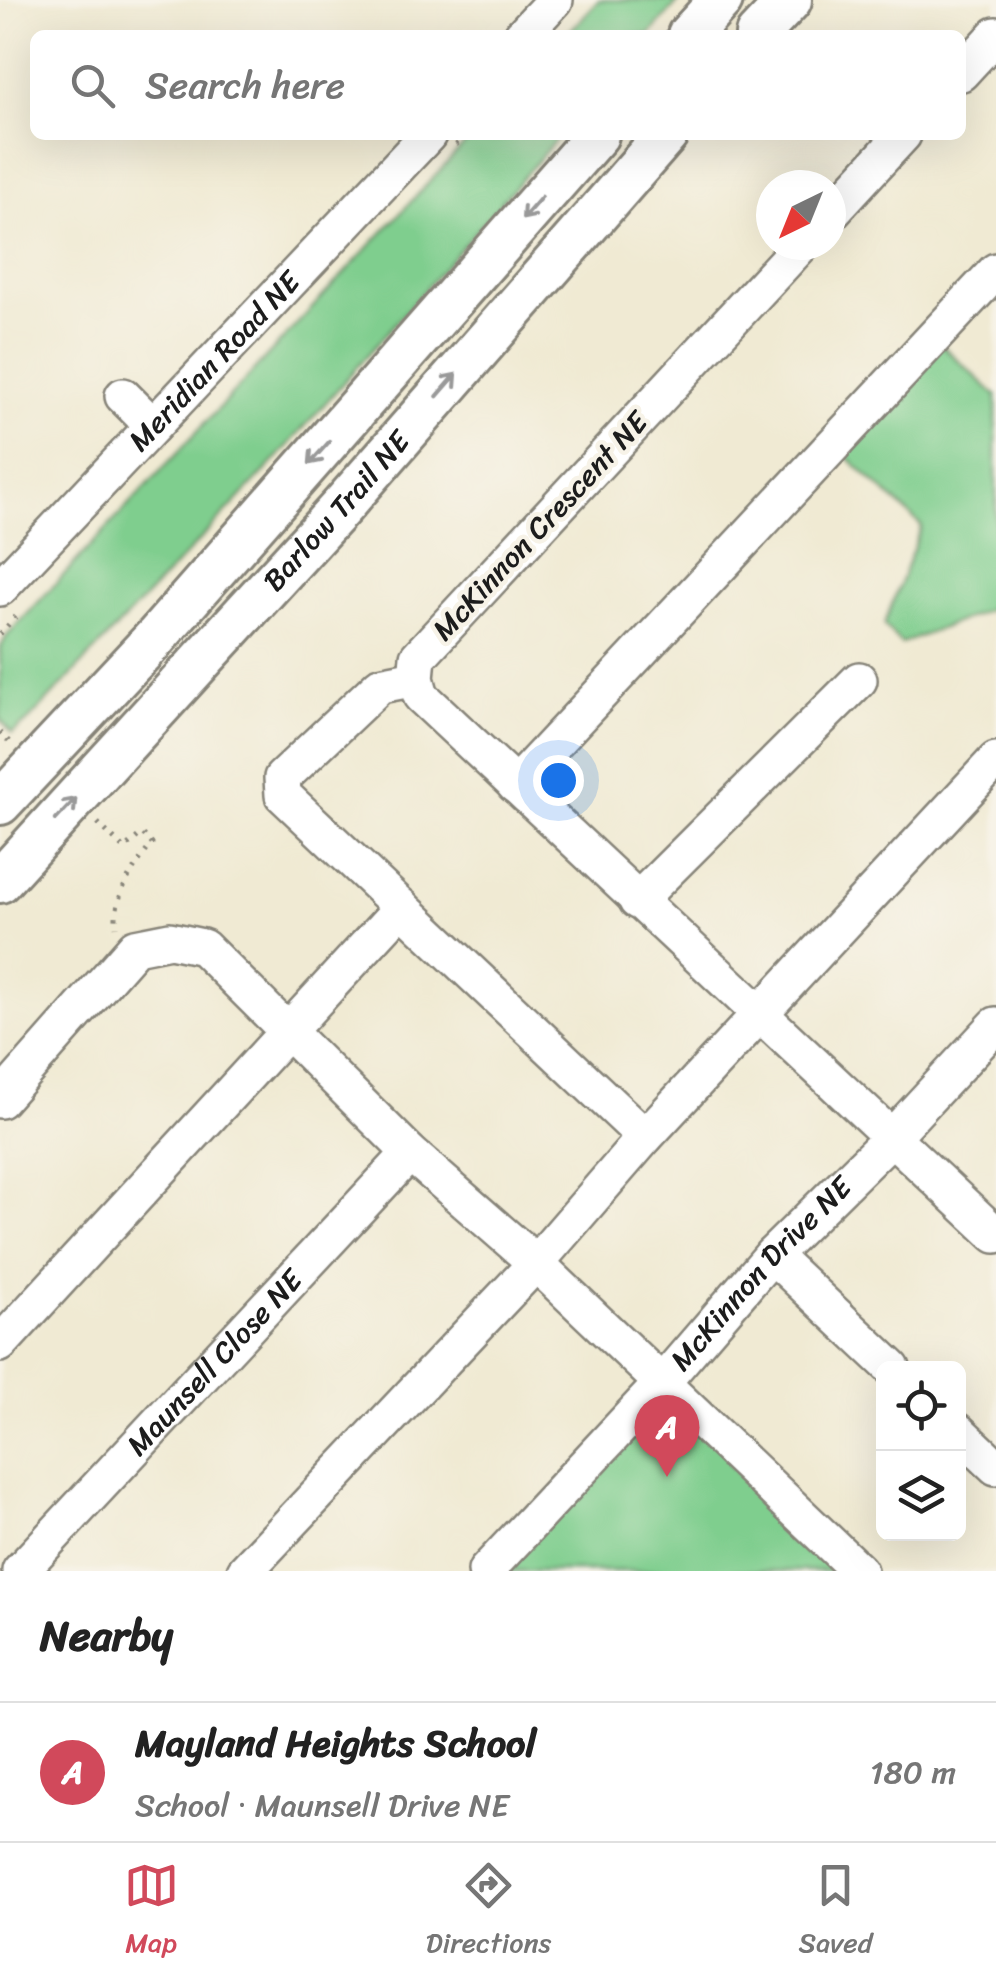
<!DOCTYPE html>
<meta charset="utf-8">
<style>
body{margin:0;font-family:Sriracha,sans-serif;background:#f2f2f2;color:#222}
.controls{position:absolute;right:30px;bottom:30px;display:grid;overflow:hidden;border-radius:15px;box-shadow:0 10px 40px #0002}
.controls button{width:90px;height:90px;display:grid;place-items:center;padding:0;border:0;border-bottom:2px solid #e0e0e0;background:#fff;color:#222;font:50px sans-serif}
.compass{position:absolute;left:756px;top:170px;width:90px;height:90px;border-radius:50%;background:#fff;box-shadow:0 10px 40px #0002;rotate:223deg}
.you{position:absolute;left:558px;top:780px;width:35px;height:35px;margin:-25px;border:8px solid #fff;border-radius:50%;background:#1a73e8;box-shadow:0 0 0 15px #1a73e833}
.badge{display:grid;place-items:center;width:65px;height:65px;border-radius:50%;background:#d1495b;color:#fff;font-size:32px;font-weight:700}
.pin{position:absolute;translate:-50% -82px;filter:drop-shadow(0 2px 5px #0008)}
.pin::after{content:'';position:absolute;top:52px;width:35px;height:30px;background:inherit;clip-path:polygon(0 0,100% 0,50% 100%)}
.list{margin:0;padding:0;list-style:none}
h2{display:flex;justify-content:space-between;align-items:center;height:130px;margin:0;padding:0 40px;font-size:42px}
h2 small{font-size:32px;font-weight:400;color:#767676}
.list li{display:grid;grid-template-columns:65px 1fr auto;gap:30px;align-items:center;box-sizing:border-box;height:140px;padding:0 40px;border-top:2px solid #e0e0e0}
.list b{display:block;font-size:38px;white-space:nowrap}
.list p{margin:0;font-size:32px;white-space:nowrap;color:#767676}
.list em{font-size:32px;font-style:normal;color:#767676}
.icon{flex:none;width:55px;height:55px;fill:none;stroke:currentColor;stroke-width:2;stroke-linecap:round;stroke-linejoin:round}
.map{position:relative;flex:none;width:996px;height:1571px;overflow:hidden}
.search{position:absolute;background:#fff;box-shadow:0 10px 40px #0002;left:30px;right:30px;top:30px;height:110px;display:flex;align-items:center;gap:25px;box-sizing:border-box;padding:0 35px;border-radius:15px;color:#767676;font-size:38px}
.sheet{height:270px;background:#fff}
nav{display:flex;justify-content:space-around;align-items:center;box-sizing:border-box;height:140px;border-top:2px solid #e0e0e0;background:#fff;font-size:28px;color:#767676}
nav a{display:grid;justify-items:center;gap:5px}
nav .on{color:#d1495b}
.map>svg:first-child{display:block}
.green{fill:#7fce8e;stroke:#4e7555;stroke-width:2.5}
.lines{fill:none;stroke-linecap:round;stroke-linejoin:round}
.minor-casing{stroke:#868378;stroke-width:40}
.major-casing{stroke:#868378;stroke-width:48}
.path{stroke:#868378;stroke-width:5;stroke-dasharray:2.5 8;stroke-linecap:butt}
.minor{stroke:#fff;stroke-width:35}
.major{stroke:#fff;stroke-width:42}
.oneway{stroke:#999}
.labels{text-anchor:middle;stroke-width:9;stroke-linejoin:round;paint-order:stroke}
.street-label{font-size:30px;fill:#1c1c1c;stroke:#f7f3e8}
</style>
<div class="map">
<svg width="996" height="1571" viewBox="0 0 996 1571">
<rect width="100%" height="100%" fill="#f7f3e8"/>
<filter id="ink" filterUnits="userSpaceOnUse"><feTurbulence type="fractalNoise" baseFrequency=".01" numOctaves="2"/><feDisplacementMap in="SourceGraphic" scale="20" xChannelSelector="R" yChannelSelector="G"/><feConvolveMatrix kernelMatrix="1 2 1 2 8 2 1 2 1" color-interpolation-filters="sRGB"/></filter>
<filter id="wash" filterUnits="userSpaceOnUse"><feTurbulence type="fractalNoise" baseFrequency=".0048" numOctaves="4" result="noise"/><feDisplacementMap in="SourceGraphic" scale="40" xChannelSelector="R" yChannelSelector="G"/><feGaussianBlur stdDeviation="2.25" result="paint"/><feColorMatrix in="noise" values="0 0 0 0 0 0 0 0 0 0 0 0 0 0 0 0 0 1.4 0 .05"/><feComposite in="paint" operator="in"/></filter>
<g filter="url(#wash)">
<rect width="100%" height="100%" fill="#f0ead3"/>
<g class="green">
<polygon points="599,0 680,0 649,35 566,35"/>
<polygon points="473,135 560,135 272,464 28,721 12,734 0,718 0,649 6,637"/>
<polygon points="934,338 996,395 996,607 901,644 884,625 922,526 834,445"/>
<polygon points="661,1384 859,1571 486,1571"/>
</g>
</g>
<g filter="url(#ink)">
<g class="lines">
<defs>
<g id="minor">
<polyline points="522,35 555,0"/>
<polyline points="961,73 996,35"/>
<polyline points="831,213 903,135"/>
<polyline points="801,245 418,657 416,678 421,696 996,1235"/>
<polyline points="123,396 153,426"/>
<path id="s1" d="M0,588L428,135"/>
<polyline points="416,678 380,685 282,778 283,795 645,1137"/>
<polyline points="515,785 996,271"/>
<polyline points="637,901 859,680"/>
<polyline points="0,1100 135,947 170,940 203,947 410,1153 536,1263 859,1571"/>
<polyline points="772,1255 892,1368"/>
<polyline points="0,1344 402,907"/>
<polyline points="958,1431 996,1467"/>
<path id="s2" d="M20,1571L410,1153"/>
<polyline points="245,1571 536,1263 645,1137 996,760"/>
<path id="s3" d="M486,1571L661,1384L772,1255L891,1138L996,1025"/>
</g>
<g id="major">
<polyline points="689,35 721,0"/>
<polyline points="757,35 790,0"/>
<polyline points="0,803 156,637 597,135"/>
<path id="s4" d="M0,881L343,505L666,135"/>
</g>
</defs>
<use href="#minor" class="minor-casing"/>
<use href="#major" class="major-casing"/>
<g class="path">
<polyline points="456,145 466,135"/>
<polyline points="0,634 18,614"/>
<polyline points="0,732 12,745"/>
<path d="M98,823L124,849L142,833L152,844C133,868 114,894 116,927"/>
</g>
<use href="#minor" class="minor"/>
<use href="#major" class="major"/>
</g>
<defs><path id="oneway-shaft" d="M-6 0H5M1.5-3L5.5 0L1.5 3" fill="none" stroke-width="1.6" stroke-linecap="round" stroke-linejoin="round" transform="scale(2.5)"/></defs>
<g class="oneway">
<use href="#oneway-shaft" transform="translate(532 208) rotate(131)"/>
<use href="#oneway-shaft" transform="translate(447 385) rotate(-49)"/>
<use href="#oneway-shaft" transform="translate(319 453) rotate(132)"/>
<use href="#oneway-shaft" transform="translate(66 809) rotate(-47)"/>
</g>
</g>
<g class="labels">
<g class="street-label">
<text dy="10" stroke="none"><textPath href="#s1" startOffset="312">Meridian Road NE</textPath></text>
<text dy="10" stroke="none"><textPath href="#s4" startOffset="500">Barlow Trail NE</textPath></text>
<text transform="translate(540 526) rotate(-47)" y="10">McKinnon Crescent NE</text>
<text dy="10" stroke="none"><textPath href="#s3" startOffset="405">McKinnon Drive NE</textPath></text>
<text dy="10" stroke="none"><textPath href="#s2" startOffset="285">Maunsell Close NE</textPath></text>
</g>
</g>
</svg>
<div class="controls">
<button><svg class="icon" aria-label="locate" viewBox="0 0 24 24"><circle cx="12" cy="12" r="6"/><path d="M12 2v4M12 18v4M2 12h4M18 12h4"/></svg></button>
<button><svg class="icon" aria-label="layers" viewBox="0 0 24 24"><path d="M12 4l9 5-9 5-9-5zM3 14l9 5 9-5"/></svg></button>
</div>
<svg class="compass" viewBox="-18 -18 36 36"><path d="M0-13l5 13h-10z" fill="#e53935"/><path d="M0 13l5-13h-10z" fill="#767676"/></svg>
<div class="you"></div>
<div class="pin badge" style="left:667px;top:1477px">A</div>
<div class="search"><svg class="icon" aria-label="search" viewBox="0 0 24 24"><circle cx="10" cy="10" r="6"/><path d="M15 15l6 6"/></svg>Search here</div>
</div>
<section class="sheet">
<h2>Nearby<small></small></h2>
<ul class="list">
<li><span class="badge">A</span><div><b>Mayland Heights School</b><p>School · Maunsell Drive NE</p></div><em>180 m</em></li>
</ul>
</section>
<nav>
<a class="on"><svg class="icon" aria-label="map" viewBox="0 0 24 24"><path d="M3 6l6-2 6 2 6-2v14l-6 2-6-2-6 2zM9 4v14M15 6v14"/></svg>Map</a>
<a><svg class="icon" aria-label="directions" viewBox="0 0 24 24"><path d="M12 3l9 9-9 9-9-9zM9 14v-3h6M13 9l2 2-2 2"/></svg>Directions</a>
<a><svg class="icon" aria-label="saved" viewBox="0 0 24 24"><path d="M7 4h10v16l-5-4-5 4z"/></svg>Saved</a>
</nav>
